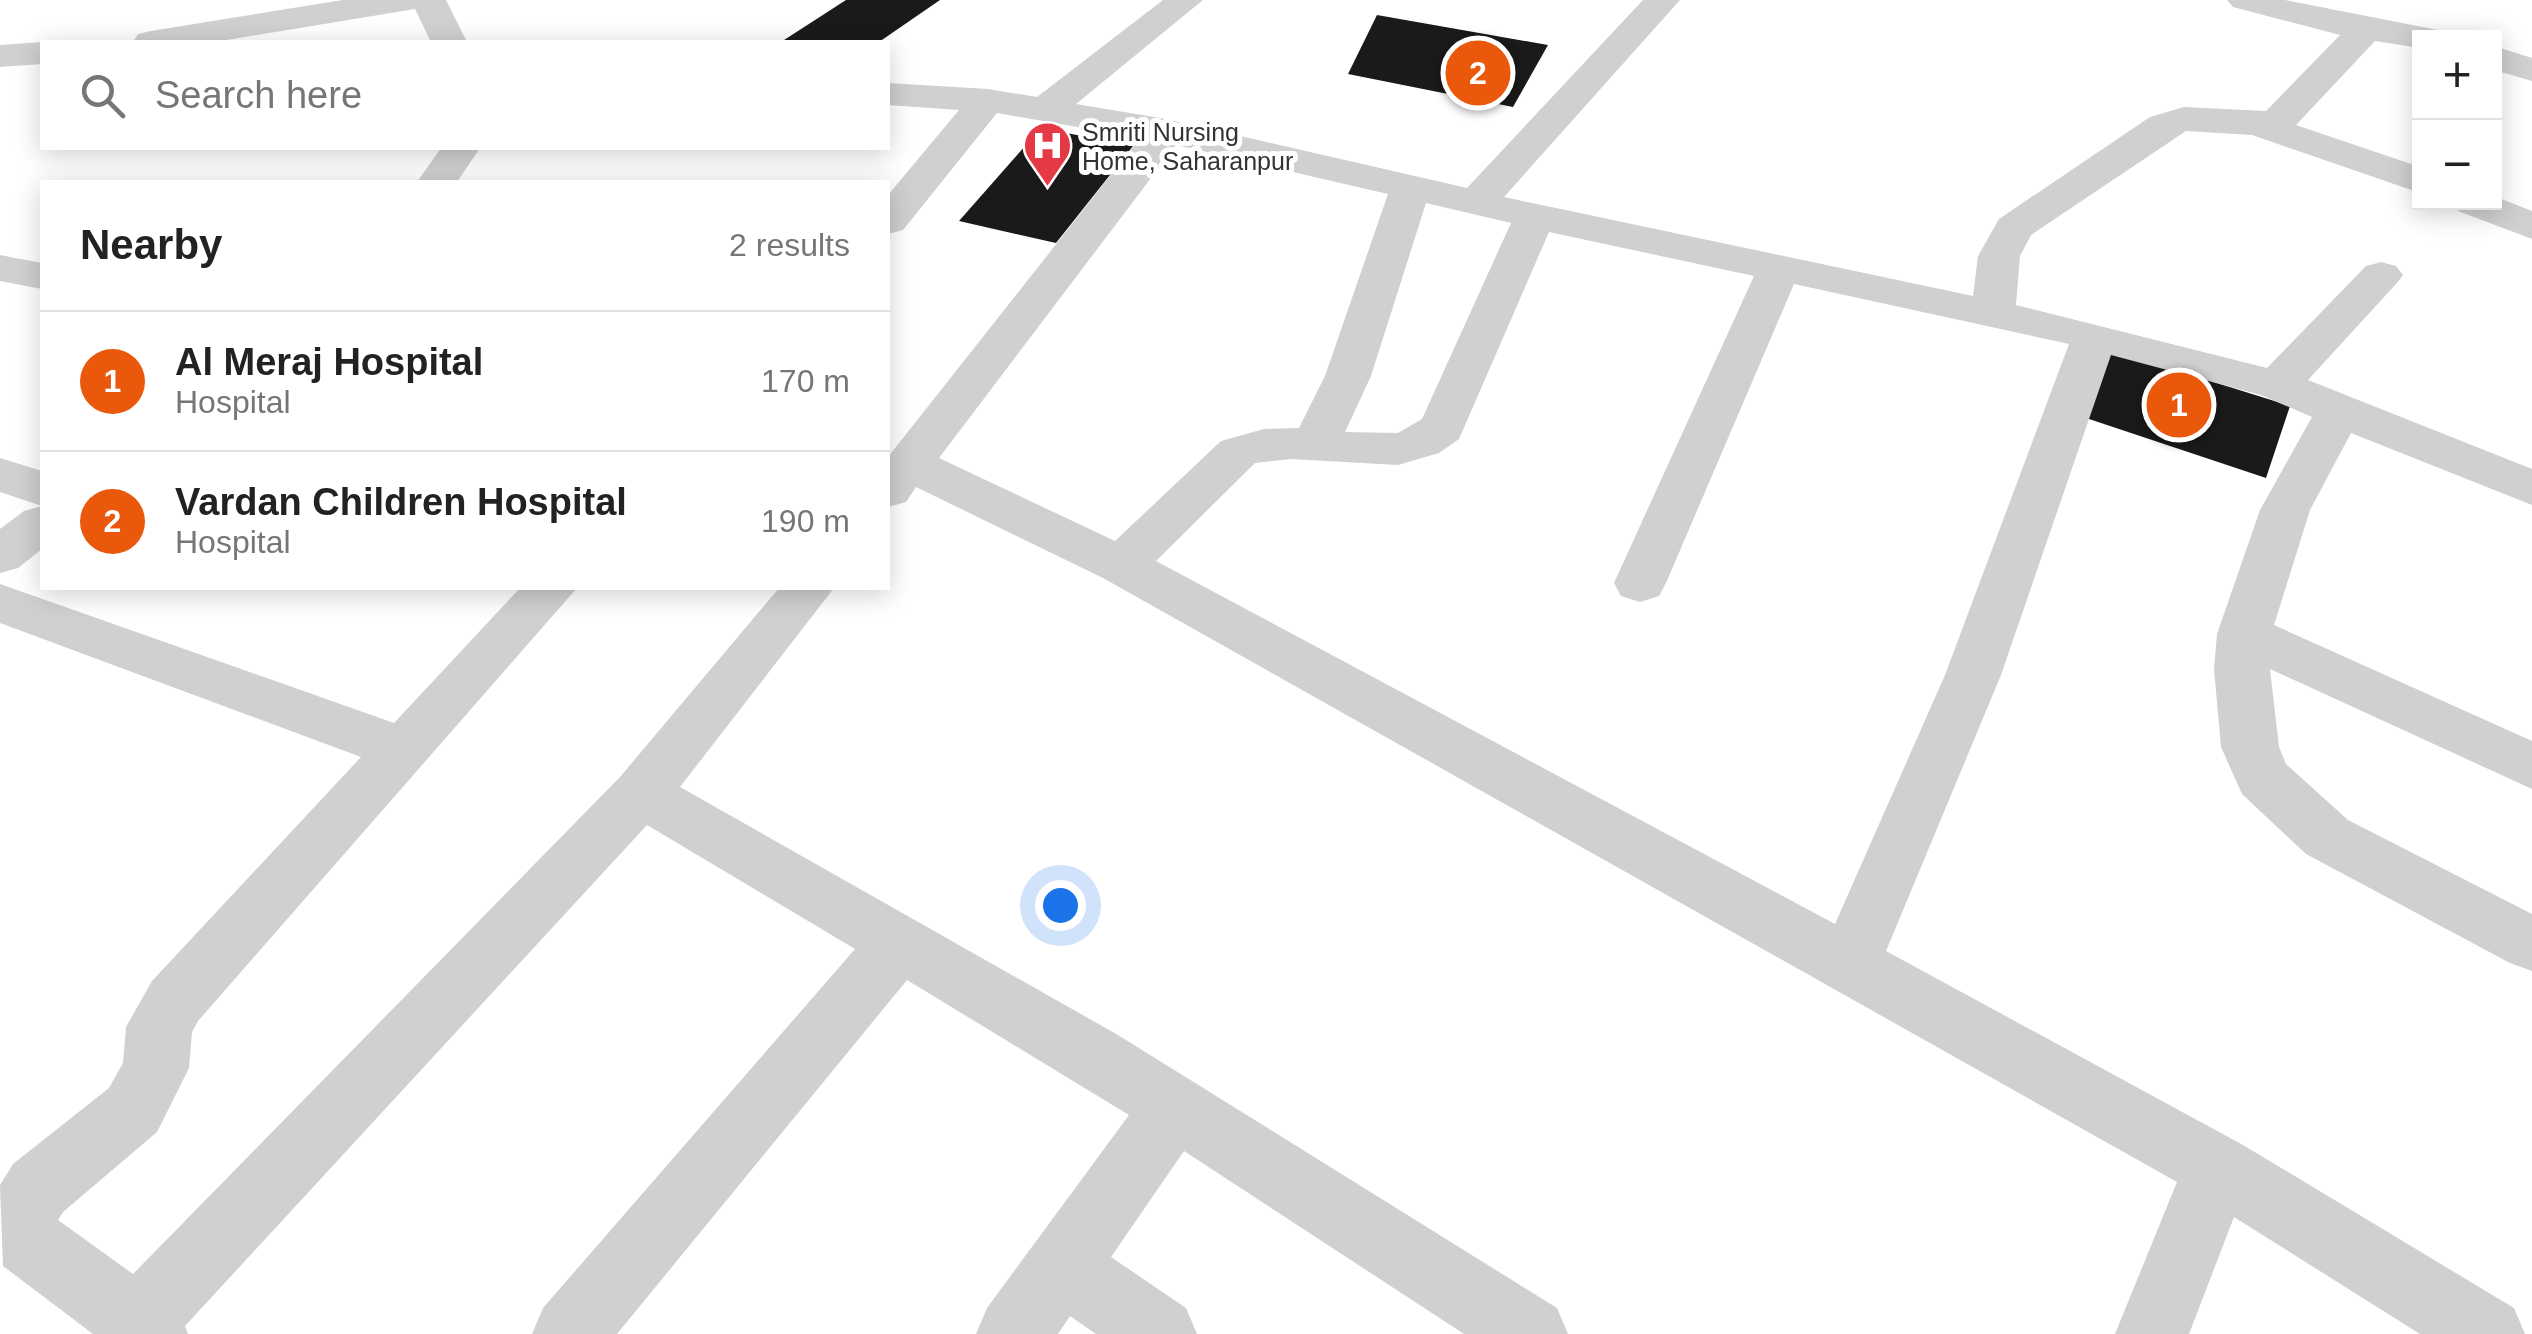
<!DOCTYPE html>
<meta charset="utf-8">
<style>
body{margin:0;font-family:Arial,sans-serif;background:#f6f6f6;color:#222}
.controls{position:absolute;right:30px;top:30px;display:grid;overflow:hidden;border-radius:0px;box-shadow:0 5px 25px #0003}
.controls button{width:90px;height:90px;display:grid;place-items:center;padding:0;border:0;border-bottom:2px solid #e0e0e0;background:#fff;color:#222;font:50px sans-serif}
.you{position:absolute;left:1060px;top:905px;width:35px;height:35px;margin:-25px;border:8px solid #fff;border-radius:50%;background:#1a73e8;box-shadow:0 0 0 15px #1a73e833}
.badge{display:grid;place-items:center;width:65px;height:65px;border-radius:50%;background:#ea580c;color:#fff;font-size:32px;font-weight:700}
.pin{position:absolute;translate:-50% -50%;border:5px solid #fff;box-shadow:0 2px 10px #0006}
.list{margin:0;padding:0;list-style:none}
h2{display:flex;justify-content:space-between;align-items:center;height:130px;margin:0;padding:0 40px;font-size:42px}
h2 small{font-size:32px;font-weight:400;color:#767676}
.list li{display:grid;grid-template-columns:65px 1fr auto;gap:30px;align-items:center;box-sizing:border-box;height:140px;padding:0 40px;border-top:2px solid #e0e0e0}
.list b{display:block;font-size:38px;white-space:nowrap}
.list p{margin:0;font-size:32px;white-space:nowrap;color:#767676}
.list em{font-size:32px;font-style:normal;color:#767676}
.icon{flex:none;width:55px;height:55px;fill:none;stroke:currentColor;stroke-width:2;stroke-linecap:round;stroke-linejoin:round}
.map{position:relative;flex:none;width:2532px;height:1334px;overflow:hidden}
.search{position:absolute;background:#fff;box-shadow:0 5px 25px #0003;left:40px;top:40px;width:850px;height:110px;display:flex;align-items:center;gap:25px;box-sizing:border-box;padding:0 35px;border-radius:0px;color:#767676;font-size:38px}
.panel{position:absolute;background:#fff;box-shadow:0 5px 25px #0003;left:40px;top:180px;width:850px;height:410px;border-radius:0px}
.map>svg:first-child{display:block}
.building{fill:#1a1a1a}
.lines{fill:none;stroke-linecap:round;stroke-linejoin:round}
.minor{fill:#d0d0d0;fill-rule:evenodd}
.labels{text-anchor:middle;stroke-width:10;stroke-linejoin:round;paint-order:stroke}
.far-poi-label{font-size:25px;fill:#333;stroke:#fff;text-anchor:start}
</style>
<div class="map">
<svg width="2532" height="1334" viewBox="0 0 2532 1334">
<rect width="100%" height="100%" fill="#fff"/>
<g class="building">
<polygon points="846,0 940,0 879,42 781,42"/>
<polygon points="1377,15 1548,45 1513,107 1348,74"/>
<polygon points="1041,128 1133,146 1056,243 959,221"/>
<polygon points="2111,350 2290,406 2266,478 2080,416"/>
</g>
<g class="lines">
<g class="minor">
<polygon points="343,0 446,0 467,42 431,42 415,9 214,42 133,42 138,34 151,31"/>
<path d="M1163,0H1203L1076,104L1166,119L1467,188L1643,0H1680L1504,197L1973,296L1978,256L1999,219L2150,117L2184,107L2266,111L2340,35L2233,7L2227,0H2285L2438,30L2443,38H2420V48L2375,41L2296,125L2420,167V193L2252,135L2186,131L2031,235L2020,256L2016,305L2267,368L2366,266L2381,262L2396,266L2403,275L2396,284L2308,380L2532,469V505L2351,433L2310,510L2274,625L2532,741V789L2270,669L2279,747L2286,764L2348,820L2532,914V971L2510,963L2306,854L2242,794L2221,747L2214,669L2217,634L2260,510L2312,417L2261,395L2111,355L2001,675L1886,951L2243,1145L2514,1308L2525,1334H2420L2234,1217L2189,1334H2115L2177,1182L1103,578L916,487L906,502L888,507V457L1140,138L997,113L903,230L888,234V195L959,110L888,105V83L988,89L1037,97ZM1176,145L1388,194L1325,376L1299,428L1264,429L1221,441L1115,541L939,458ZM1426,203L1511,223L1422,419L1398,433L1345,432L1371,376ZM1549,232L1754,276L1614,583L1621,596L1640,602L1659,596L1666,583L1794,284L2069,344L1945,675L1835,924L1156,561L1255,463L1291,459L1398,465L1439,453L1459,439Z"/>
<polygon points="42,42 42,64 0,67 0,45"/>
<polygon points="2494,46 2532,58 2532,81 2494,70"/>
<polygon points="441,148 480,148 457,182 417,182"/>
<polygon points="2494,196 2532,211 2532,239 2458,211 2453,202 2494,202"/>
<polygon points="0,255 42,263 42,289 0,281"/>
<polygon points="0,458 42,471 42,549 18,568 0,573 0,529 24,511 42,506 0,492"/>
<polygon points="0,584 394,723 520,588 577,588 198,1021 192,1032 189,1068 157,1132 63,1212 58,1220 133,1274 620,777 779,588 834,588 680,787 1118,1035 1557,1308 1568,1334 1464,1334 1184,1151 1111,1257 1186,1308 1197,1334 1096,1334 1070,1316 1058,1334 976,1334 987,1308 1129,1115 907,980 617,1334 532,1334 543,1308 855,949 647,825 185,1326 188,1334 93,1334 3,1266 0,1185 13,1164 109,1088 123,1063 126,1027 152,981 361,757 0,623"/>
</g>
</g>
<defs>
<symbol id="hospital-pin" viewBox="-11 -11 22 30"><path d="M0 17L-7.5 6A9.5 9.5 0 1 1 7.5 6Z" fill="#e63946" stroke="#fff"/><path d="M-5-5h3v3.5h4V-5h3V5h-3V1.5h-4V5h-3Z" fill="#fff"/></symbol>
</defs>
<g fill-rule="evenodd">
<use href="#hospital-pin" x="1020" y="118" width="55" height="75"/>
</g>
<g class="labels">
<g class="far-poi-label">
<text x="1082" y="141">Smriti Nursing<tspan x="1082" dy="29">Home, Saharanpur</tspan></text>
</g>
</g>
</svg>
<div class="controls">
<button>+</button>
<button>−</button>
</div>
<div class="you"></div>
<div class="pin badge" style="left:2179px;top:405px">1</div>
<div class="pin badge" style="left:1478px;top:73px">2</div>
<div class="search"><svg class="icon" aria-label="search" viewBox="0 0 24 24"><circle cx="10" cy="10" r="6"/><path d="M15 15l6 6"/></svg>Search here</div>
<section class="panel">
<h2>Nearby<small>2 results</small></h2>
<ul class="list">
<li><span class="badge">1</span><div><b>Al Meraj Hospital</b><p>Hospital</p></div><em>170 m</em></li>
<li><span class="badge">2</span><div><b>Vardan Children Hospital</b><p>Hospital</p></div><em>190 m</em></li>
</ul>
</section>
</div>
